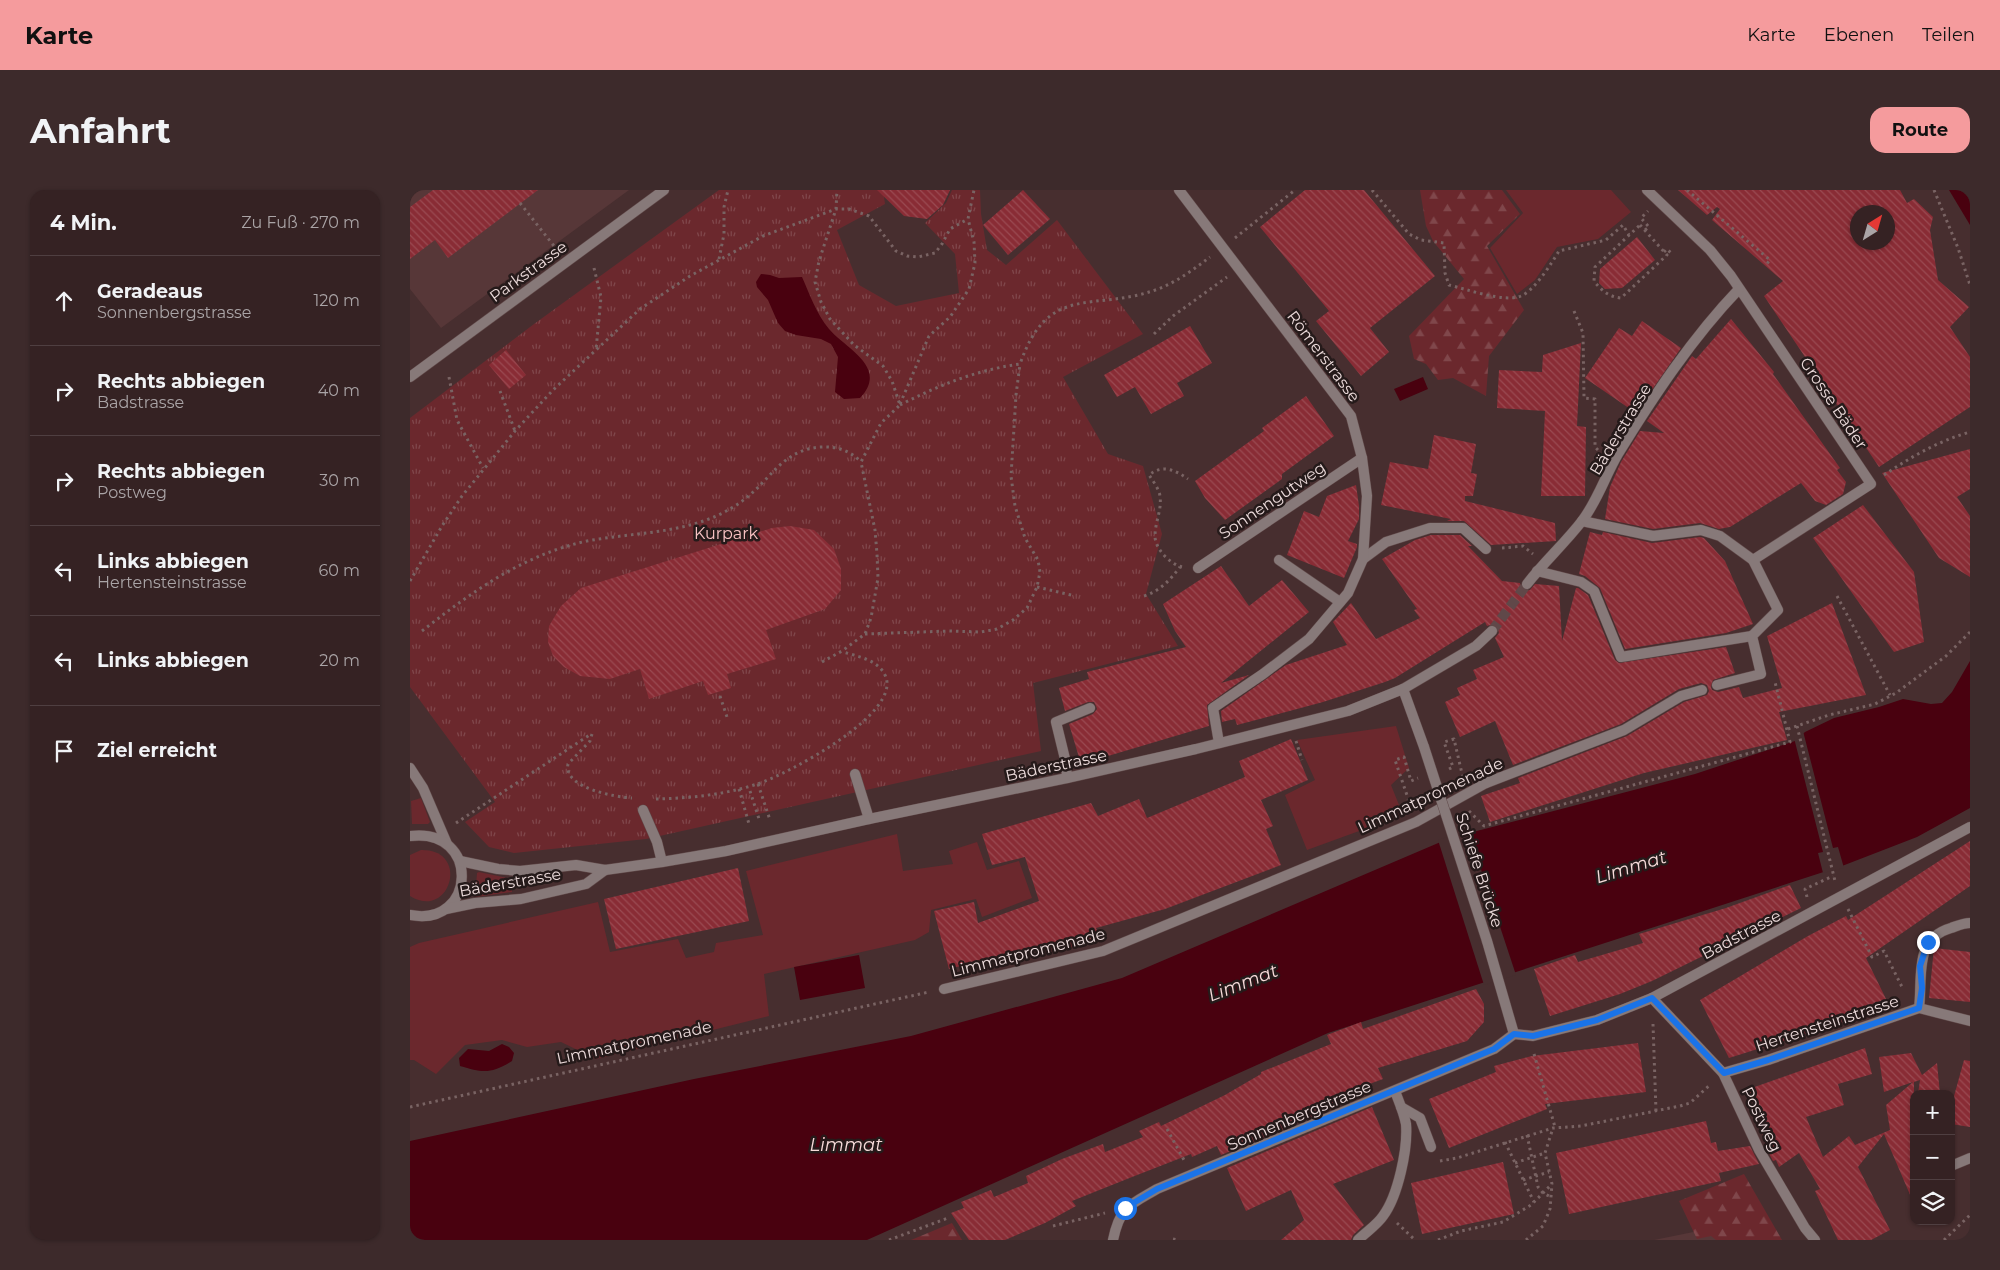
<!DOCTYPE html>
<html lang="de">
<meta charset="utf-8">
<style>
body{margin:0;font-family:Montserrat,sans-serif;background:#3d2a2b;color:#f1f3f6}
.controls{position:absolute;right:15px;bottom:15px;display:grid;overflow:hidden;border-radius:10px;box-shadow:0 1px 4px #0004}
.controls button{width:45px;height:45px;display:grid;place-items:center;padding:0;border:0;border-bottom:1px solid #4f3f41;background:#352223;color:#f1f3f6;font:25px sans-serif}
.compass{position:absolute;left:1440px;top:15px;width:45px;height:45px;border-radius:50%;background:#352223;box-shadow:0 1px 4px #0004;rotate:37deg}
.stop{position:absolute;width:15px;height:15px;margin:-11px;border:4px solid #1a73e8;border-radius:50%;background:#fff}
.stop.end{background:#1a73e8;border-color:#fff;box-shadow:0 1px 5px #0008}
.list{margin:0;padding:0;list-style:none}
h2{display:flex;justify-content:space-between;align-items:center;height:65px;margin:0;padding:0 20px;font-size:21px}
h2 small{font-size:16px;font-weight:400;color:#aaa4a6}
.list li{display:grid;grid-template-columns:32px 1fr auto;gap:15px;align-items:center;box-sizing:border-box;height:90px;padding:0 20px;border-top:1px solid #4f3f41}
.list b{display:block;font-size:19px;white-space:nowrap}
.list p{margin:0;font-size:16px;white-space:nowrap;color:#aaa4a6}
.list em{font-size:16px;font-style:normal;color:#aaa4a6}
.icon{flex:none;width:28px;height:28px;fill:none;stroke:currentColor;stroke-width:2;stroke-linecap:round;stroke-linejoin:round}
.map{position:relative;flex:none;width:1560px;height:1050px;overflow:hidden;border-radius:15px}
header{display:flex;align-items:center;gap:30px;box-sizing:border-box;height:70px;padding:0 25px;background:#f59b9d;color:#111}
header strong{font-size:24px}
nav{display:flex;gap:28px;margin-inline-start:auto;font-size:18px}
.intro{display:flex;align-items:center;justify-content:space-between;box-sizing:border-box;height:120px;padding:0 30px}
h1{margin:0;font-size:35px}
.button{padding:12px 22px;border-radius:15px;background:#f59b9d;color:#111;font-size:18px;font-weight:700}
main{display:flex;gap:30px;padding:0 30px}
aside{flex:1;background:#352223;border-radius:15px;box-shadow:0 1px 4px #0004}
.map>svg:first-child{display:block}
.built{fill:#573738}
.green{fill:#6b282d}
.forest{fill:url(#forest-firs)}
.park{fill:url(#park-tufts)}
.water{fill:#49010f}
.pier{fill:#472e2f}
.building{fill:url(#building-back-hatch);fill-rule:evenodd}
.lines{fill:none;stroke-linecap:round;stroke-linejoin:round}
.street-tunnel{stroke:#604849;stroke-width:10;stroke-dasharray:10 5;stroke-linecap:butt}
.lane-casing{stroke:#614a4a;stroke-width:11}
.street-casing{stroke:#614a4a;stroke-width:11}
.path{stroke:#796363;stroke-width:3;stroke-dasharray:2.5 4;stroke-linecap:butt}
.lane{stroke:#877979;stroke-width:10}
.street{stroke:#877979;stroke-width:10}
.street-bridge-casing{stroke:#614a4a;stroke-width:11;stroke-linecap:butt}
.street-bridge{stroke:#877979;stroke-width:10}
.route{stroke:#1a73e8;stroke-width:6}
.labels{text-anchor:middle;stroke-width:5;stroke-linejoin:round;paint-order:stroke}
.street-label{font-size:16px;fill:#ebdada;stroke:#251a1a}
.park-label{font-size:16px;fill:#f9c2c3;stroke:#251a1a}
.water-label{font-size:18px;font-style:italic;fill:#f7dbda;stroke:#251a1a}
</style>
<header>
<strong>Karte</strong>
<nav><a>Karte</a><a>Ebenen</a><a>Teilen</a></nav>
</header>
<div class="intro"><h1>Anfahrt</h1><a class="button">Route</a></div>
<main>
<aside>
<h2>4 Min.<small>Zu Fuß · 270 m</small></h2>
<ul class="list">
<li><svg class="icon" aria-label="ahead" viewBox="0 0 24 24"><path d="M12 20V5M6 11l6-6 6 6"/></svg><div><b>Geradeaus</b><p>Sonnenbergstrasse</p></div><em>120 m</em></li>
<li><svg class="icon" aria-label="right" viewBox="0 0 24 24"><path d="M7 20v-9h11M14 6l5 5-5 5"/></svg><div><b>Rechts abbiegen</b><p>Badstrasse</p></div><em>40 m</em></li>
<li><svg class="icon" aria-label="right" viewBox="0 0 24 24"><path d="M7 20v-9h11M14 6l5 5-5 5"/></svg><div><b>Rechts abbiegen</b><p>Postweg</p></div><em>30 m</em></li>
<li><svg class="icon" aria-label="left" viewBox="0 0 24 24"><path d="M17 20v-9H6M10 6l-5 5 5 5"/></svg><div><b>Links abbiegen</b><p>Hertensteinstrasse</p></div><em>60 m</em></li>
<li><svg class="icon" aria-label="left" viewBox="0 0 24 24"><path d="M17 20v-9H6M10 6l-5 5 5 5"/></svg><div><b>Links abbiegen</b></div><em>20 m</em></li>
<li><svg class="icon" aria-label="arrive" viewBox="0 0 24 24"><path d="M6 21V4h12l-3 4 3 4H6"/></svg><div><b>Ziel erreicht</b></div></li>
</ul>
</aside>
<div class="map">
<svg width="1560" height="1050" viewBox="0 0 1560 1050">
<defs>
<pattern id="forest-firs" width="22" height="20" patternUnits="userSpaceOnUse" patternTransform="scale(1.25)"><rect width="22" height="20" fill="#6b282d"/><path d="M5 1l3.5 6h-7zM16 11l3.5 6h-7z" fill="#80474b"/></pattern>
<pattern id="park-tufts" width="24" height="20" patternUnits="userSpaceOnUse" patternTransform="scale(1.25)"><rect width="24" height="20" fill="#6b282d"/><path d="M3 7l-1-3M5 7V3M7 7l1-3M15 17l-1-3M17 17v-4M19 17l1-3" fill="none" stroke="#80474b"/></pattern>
<pattern id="building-back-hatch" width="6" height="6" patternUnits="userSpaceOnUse" patternTransform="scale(1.25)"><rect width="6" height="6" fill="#892c35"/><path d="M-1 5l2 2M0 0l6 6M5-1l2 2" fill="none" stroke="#9a4a52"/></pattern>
</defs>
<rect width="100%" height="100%" fill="#472e2f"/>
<g class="built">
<polygon points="0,0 219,0 31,138 0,99"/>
<polygon points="1303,1038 1316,1050 1244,1050"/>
</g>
<g class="green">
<polygon points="1096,0 1201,0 1221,22 1188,49 1147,57 1125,90 1107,104 1080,58 1113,23"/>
<polygon points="986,536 999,578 981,595 993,625 897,660 875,605 905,590 887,550"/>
<polygon points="11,608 20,632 18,634 2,634 1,611"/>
<polygon points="487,644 493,681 543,674 539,661 567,652 577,680 609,671 622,708 572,727 566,709 521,720 519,742 505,750 354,784 359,826 186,869 151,852 117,857 92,850 55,855 26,884 4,870 0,870 0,757 9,753 188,712 200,762 268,749 276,768 304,762 306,753 353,745 336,681"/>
<path d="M11,660C61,659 40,731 0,706V665Z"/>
<polygon points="69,682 102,689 102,702 65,707 63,705 66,696 67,683"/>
</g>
<g class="forest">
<polygon points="1010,0 1092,0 1110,24 1077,56 1114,120 1079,166 1076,206 1043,188 1028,190 1016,174 1004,169 999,146 1054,89 1023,51 1016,36"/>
<polygon points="1334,984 1372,1050 1306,1050 1301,1046 1287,1049 1269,1011"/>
<polygon points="542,1033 552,1050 501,1050"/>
</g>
<polygon class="park" points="309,0 473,0 475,14 427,40 449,95 486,116 549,103 545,64 515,33 536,13 542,0 570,0 571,24 577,60 596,75 647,30 733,144 653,187 698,264 733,276 752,344 736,404 768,456 623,493 631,561 236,649 104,663 79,657 55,632 85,612 0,497 0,228 124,134"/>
<g class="water">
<polygon points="1539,0 1560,0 1560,35"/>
<path d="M351,84L360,85L369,88L392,87C400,105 406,123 419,139C436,159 479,177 450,208L434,209L425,202L428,167L421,154L411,149L386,145L375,141L368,133L358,110L347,97L346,92Z"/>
<polygon points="1013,187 1018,199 990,211 984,199"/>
<polygon points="1560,471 1560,618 1507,647 1432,676 918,843 457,1050 0,1050 0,951 284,889 501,846 712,788 1040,648 1285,584 1385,551 1395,542 1424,528 1469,517 1493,509 1521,514 1532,513 1542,502"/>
<polygon points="449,765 455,798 390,810 384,777"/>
<path d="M92,854L99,857L104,863L102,871C81,884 73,883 50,876L49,868L58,859L79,861Z"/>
</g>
<g class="pier">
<polygon points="1393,541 1423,658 1428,657 1434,678 1413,683 1408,663 1413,662 1384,548"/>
<polygon points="1058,640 1106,785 1074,795 1028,650"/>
</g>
<g class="building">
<polygon points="23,0 128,0 38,68 25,50 0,69 0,17"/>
<polygon points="467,0 540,0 533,15 517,29 494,26"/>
<polygon points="613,0 640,29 598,65 573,35"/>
<polygon points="895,0 954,0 1025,86 960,138 979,162 951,186 906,131 919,121 850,37"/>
<path d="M1268,0H1490L1497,13L1504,9L1523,27L1520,40L1528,90L1559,117L1540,137L1560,167V217L1469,277L1354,106L1373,91L1302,30L1310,19L1307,17L1297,25ZM1448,22H1478V52H1448Z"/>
<polygon points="1227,47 1245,70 1212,98 1195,99 1189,93 1190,79"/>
<polygon points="1321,129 1364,182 1363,184 1430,278 1427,280 1436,292 1433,304 1416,315 1405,311 1391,293 1320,337 1309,339 1290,333 1243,339 1195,329 1200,297 1211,272 1227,246 1230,241 1254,243 1237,231 1282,166 1286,169"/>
<polygon points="1232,131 1271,158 1226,223 1175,188 1209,138 1222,146"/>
<polygon points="780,136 802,173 767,193 774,206 741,224 725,197 707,207 694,185"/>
<polygon points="1171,153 1167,236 1176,237 1175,306 1131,306 1135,221 1087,218 1089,180 1132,182 1133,165"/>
<polygon points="96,160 116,185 99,199 79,175"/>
<polygon points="896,206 924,246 872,284 872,289 815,330 795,308 785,291 854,241 852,238"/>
<polygon points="1024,245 1066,254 1061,283 1067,284 1063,306 1055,306 1055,311 1145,333 1146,351 1081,355 1054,331 1037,331 1041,329 971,315 980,272 1018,279"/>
<polygon points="1560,259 1560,299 1547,307 1560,326 1560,387 1529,368 1472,283"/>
<polygon points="946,295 949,316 949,329 938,351 947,354 947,357 934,388 877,365 894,321 909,327 917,306"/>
<polygon points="1453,315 1504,382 1514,452 1484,462 1403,348"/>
<polygon points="380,336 404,340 424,359 431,379 431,400 415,419 356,440 366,469 317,484 321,498 298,505 293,491 239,509 230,479 200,489 170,486 154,477 143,466 138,452 139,436 151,416 171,398 362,338"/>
<polygon points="1180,342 1192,345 1193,342 1242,353 1290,347 1294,348 1315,371 1343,434 1316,443 1215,459 1190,398 1175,386 1169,384"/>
<polygon points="1021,345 1050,345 1062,356 1058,356 1092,391 1110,393 1111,397 1115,401 1120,400 1125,394 1149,396 1152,451 1166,398 1168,398 1178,405 1205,470 1209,473 1316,457 1325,483 1303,490 1301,497 1302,500 1308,502 1329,497 1333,508 1372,498 1357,446 1422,413 1456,505 1369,522 1377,550 1234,583 1080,632 1071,606 1110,593 1108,588 1217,546 1274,512 1297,505 1299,501 1297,495 1291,493 1269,499 1211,534 1103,575 1085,531 1050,547 1035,512 1050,505 1047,498 1067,489 1063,480 1094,467 1085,448 1089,443 1087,437 1084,434 1077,436 1075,432 985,488 975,492 913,512 827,535 825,529 812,532 811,521 876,475 937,455 923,432 941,413 966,449 1010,428 1004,420 1007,419 972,369 1005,350"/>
<polygon points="811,376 839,416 872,390 899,422 811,493 839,485 797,515 799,536 671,574 659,534 683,524 687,519 686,516 684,512 678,512 655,521 649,498 679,489 677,482 776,457 765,441 753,414"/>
<polygon points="881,549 898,590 851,610 863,636 856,639 871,675 755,719 686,738 691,750 639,763 634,754 539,779 524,721 564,712 568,733 629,711 615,667 582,675 572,644 681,613 688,626 729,609 737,628 835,587 829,571"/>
<polygon points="1560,651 1560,696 1456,768 1476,809 1445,820 1447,828 1319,868 1290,810 1398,746 1436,726 1438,730"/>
<polygon points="328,678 339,731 206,759 194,709"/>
<polygon points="1380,695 1391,718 1242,791 1210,804 1140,826 1124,779 1165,765 1168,772 1233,753 1229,744 1316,718"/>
<polygon points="1524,758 1560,762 1560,812 1519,808"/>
<polygon points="1066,799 1074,814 1074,832 1057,851 968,878 973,889 954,896 957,904 811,965 807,956 782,967 781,964 717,989 662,1011 666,1016 635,1033 595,1050 559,1050 541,1023 554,1018 551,1012 581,1000 584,1007 618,993 616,986 652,969 693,954 695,962 733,947 729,941 749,932 751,936 815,905 851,884 851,882 921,854 917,845 951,832 953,839"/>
<polygon points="1228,853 1236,902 1135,914 1137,919 1039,958 1019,909 1086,882 1084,876 1122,866"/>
<polygon points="1455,858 1462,884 1428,894 1434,915 1396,927 1413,967 1439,946 1445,955 1480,940 1476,915 1503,892 1474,902 1469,867 1501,863 1512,885 1527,873 1530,904 1508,904 1510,890 1504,892 1504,1014 1474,944 1448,977 1480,1040 1461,1050 1428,1050 1405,1001 1410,999 1389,963 1369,977 1366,970 1363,971 1354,954 1355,953 1339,899"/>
<polygon points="1554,870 1560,871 1560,937 1541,934 1541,917"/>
<polygon points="962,917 984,970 923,994 954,1035 943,1045 941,1050 871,1050 894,1030 881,1000 836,1021 817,978"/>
<polygon points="1296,931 1301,953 1306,952 1308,961 1340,956 1349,974 1309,983 1311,991 1159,1024 1146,963"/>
<polygon points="1093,972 1104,1024 1012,1044 1001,993"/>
</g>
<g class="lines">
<polyline class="street-tunnel" points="1082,441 1117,394"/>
<defs>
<g id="lane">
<polyline points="953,369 976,352 1020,338 1053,338 1076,359"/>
<polyline points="869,370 930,412"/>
<polyline points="788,378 952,268"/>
<polyline points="1127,381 1171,392 1184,401 1211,467 1342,446"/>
<polyline points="445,584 459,629"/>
<polyline points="657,588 656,573 646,532 680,518"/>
<polyline points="233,620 247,652 252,672"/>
<polyline points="534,799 693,761 1006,632 1076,593"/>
<path d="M1509,818C1513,787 1503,749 1541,738C1547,736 1553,733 1560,733"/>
<polyline points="991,917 1010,928 1021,957"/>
<polyline points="1541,976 1560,968"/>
</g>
<g id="street">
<polyline points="769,0 941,226 952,268 957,306 953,369 938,403 899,449 853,484 803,518 809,553"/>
<polyline points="0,187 254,0"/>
<polyline points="1172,331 1243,346 1291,340 1310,346 1343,370 1461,294 1321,86 1300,60 1237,0"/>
<path d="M1117,394C1134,372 1155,353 1172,331C1188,310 1195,286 1208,264C1243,207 1282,148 1329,99"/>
<polyline points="1307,495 1351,484 1342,446 1368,420 1343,370"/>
<polyline points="993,499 1014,557"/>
<polyline points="0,578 13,598 37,654"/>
<polyline points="1076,593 1214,540 1271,506 1292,500"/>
<path d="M0,646C71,637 67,738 0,725"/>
<polyline points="50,671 88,679 110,681 166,675 195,680 252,672 316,661 459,629 657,588 786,559 938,521 993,499 1066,456 1082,441"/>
<polyline points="36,719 65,713 111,709 176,694 195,680"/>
<polyline points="1077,751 1104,844"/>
<polyline points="1242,808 1313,883 1349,960 1395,1038 1405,1050"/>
<polyline points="1104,844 1123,846 1187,830 1242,808 1560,637"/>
<polyline points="1313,883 1358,870 1509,818 1560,831"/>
<path d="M703,1050C710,1016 720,1015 747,999L1084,859L1104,844"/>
<path d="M948,1050C956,1042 967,1035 973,1026C988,1006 998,959 996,934C994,923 989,912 985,901"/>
</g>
</defs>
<use href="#lane" class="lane-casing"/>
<use href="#street" class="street-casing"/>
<g class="path">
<path d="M962,0L999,44L1011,50L1034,53L1035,83L1039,95C1056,99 1095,113 1111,106C1125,100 1141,74 1149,61L1196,50L1213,35L1219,45"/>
<polyline points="1277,0 1360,70 1355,76"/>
<polyline points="1524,0 1548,58 1560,95"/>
<polyline points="110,13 144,56"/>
<path d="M1230,35L1257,65L1211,108C1199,107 1191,100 1184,91L1185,77Z"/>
<polyline points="1235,40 1239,37 1231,28 1238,21"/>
<polyline points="825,48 885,0"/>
<polyline points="1254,62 1257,59 1263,65"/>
<polyline points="309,69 314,44 314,17 318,0"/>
<polyline points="184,78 191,107 186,160"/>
<polyline points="1164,121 1173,143 1174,208 1185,209 1185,257 1190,262"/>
<polyline points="744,144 763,126 817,87"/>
<polyline points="39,187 47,230 73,278"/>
<polyline points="90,201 105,241"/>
<polyline points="490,214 519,146 540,127 559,99 565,73 564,52 558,29 564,0"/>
<path d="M490,215C529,195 567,180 610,174C639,91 684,123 748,99C767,92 784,79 800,67"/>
<path d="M1474,285C1501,267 1528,251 1560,242"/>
<polyline points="1092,358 1113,356 1123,364"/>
<path d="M772,377C760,374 745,359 745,346C745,332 752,320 750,306C749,299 743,291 739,285C753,274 765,280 778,289"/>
<polyline points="0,391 32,336 52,306 105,241 143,200 230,119 280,86 353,46 426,19 439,19 459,26 486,61 497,66 508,67 525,63 532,54 540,39 558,29"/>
<polyline points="627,397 665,406"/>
<path d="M734,406C750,401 760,390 770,377"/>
<polyline points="1427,406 1480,505"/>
<path d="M12,441C63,401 113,365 177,351C220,343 263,344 304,327C318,321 331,313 342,303C359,288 372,267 395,260C415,254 436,256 451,272"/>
<polyline points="455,444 539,441 571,442 587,439 603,430 617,418 627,397 630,382 628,370 615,348 605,316 601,286 606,205 610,174"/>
<polyline points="412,472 432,461 455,444 461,428 468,388 467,364 465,340 451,272 471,233 490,215 482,191 473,176 444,155 420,129 411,112 405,92 409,71 426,19 427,0"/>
<polyline points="310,506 317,527"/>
<polyline points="1387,536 1425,691"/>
<polyline points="1378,539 1419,525 1465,514 1486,503 1536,466 1560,442"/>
<path d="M182,544L180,551L158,574C153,598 205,607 222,608"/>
<polyline points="886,551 892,570"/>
<polyline points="1039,579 1043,577 1034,552 1044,549 1053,588"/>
<polyline points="348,594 360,630"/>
<polyline points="329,599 339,634"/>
<polyline points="340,601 350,632"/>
<path d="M246,609C280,608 314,605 347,594C376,585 494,523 475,485C468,470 447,466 433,462"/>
<polyline points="1001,617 985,570 994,567 1001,591 1008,588"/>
<polyline points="1059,621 1074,636 1380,552 1365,492"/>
<polyline points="46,633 181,544"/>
<polyline points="1397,707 1395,699 1423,686"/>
<polyline points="1438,719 1462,767 1474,761 1492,797"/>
<polyline points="1243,834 1246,921"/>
<polyline points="1124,864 1145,937"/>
<polyline points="0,917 519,802"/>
<polyline points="757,939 774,970"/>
<polyline points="1117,945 1128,997 1133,1003 1141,1007"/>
<polyline points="1095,952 1124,1012"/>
<polyline points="1030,971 1047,968 1143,938 1171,936 1270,916 1280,913 1301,894"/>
<polyline points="1105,973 1135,963"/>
<polyline points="1113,990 1139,982"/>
<polyline points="987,1033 1005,1050"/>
<polyline points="643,1036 695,1023"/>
<polyline points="763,1049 768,1050"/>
<polyline points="479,1050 538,1028"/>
<polyline points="1028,1050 1051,1041 1093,1032 1121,1015 1142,994"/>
<polyline points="1116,1050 1133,1036 1140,1019 1142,994 1135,963 1143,938"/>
<polyline points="1534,1050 1560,1025"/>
</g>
<use href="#lane" class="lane"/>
<use href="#street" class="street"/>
<defs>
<polyline id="street-bridge" points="1014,557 1077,751"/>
</defs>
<use href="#street-bridge" class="street-bridge-casing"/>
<use href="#street-bridge" class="street-bridge"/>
</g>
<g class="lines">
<polyline class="route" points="715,1018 747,999 1084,859 1104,844 1123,846 1187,830 1242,808 1314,883 1358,870 1509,818 1512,798 1510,776 1518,752"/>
</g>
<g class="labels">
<g class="street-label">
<text transform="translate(118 81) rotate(-36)" y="6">Parkstrasse</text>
<text transform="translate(914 166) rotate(53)" y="6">Römerstrasse</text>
<text transform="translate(1424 213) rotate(56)" y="6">Grosse Bäder</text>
<text transform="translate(1210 239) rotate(-59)" y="6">Bäderstrasse</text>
<text transform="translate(862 310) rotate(-34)" y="6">Sonnengutweg</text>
<text transform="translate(646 575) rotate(-12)" y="6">Bäderstrasse</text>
<text transform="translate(1020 605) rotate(-25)" y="6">Limmatpromenade</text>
<text transform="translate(1070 680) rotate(72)" y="6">Schiefe Brücke</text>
<text transform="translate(100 692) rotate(-10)" y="6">Bäderstrasse</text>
<text transform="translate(1331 744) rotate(-28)" y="6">Badstrasse</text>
<text transform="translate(618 762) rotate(-14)" y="6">Limmatpromenade</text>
<text transform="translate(1417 833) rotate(-18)" y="6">Hertensteinstrasse</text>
<text transform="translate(224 852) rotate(-12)" y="6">Limmatpromenade</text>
<text transform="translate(889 925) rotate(-23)" y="6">Sonnenbergstrasse</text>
<text transform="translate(1352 929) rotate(64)" y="6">Postweg</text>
</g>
<g class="park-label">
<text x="316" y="349">Kurpark</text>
</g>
<g class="water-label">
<text transform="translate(1221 677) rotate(-17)" y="6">Limmat</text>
<text transform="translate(833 793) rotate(-21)" y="6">Limmat</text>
<text x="436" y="961">Limmat</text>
</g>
</g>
</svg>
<div class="controls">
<button>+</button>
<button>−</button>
<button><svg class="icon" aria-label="layers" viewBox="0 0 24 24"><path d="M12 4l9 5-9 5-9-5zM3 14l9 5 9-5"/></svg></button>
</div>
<svg class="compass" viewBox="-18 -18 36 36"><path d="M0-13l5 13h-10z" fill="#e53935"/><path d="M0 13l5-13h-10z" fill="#aaa4a6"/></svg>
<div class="stop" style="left:715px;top:1018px"></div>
<div class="stop end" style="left:1518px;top:752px"></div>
</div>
</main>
